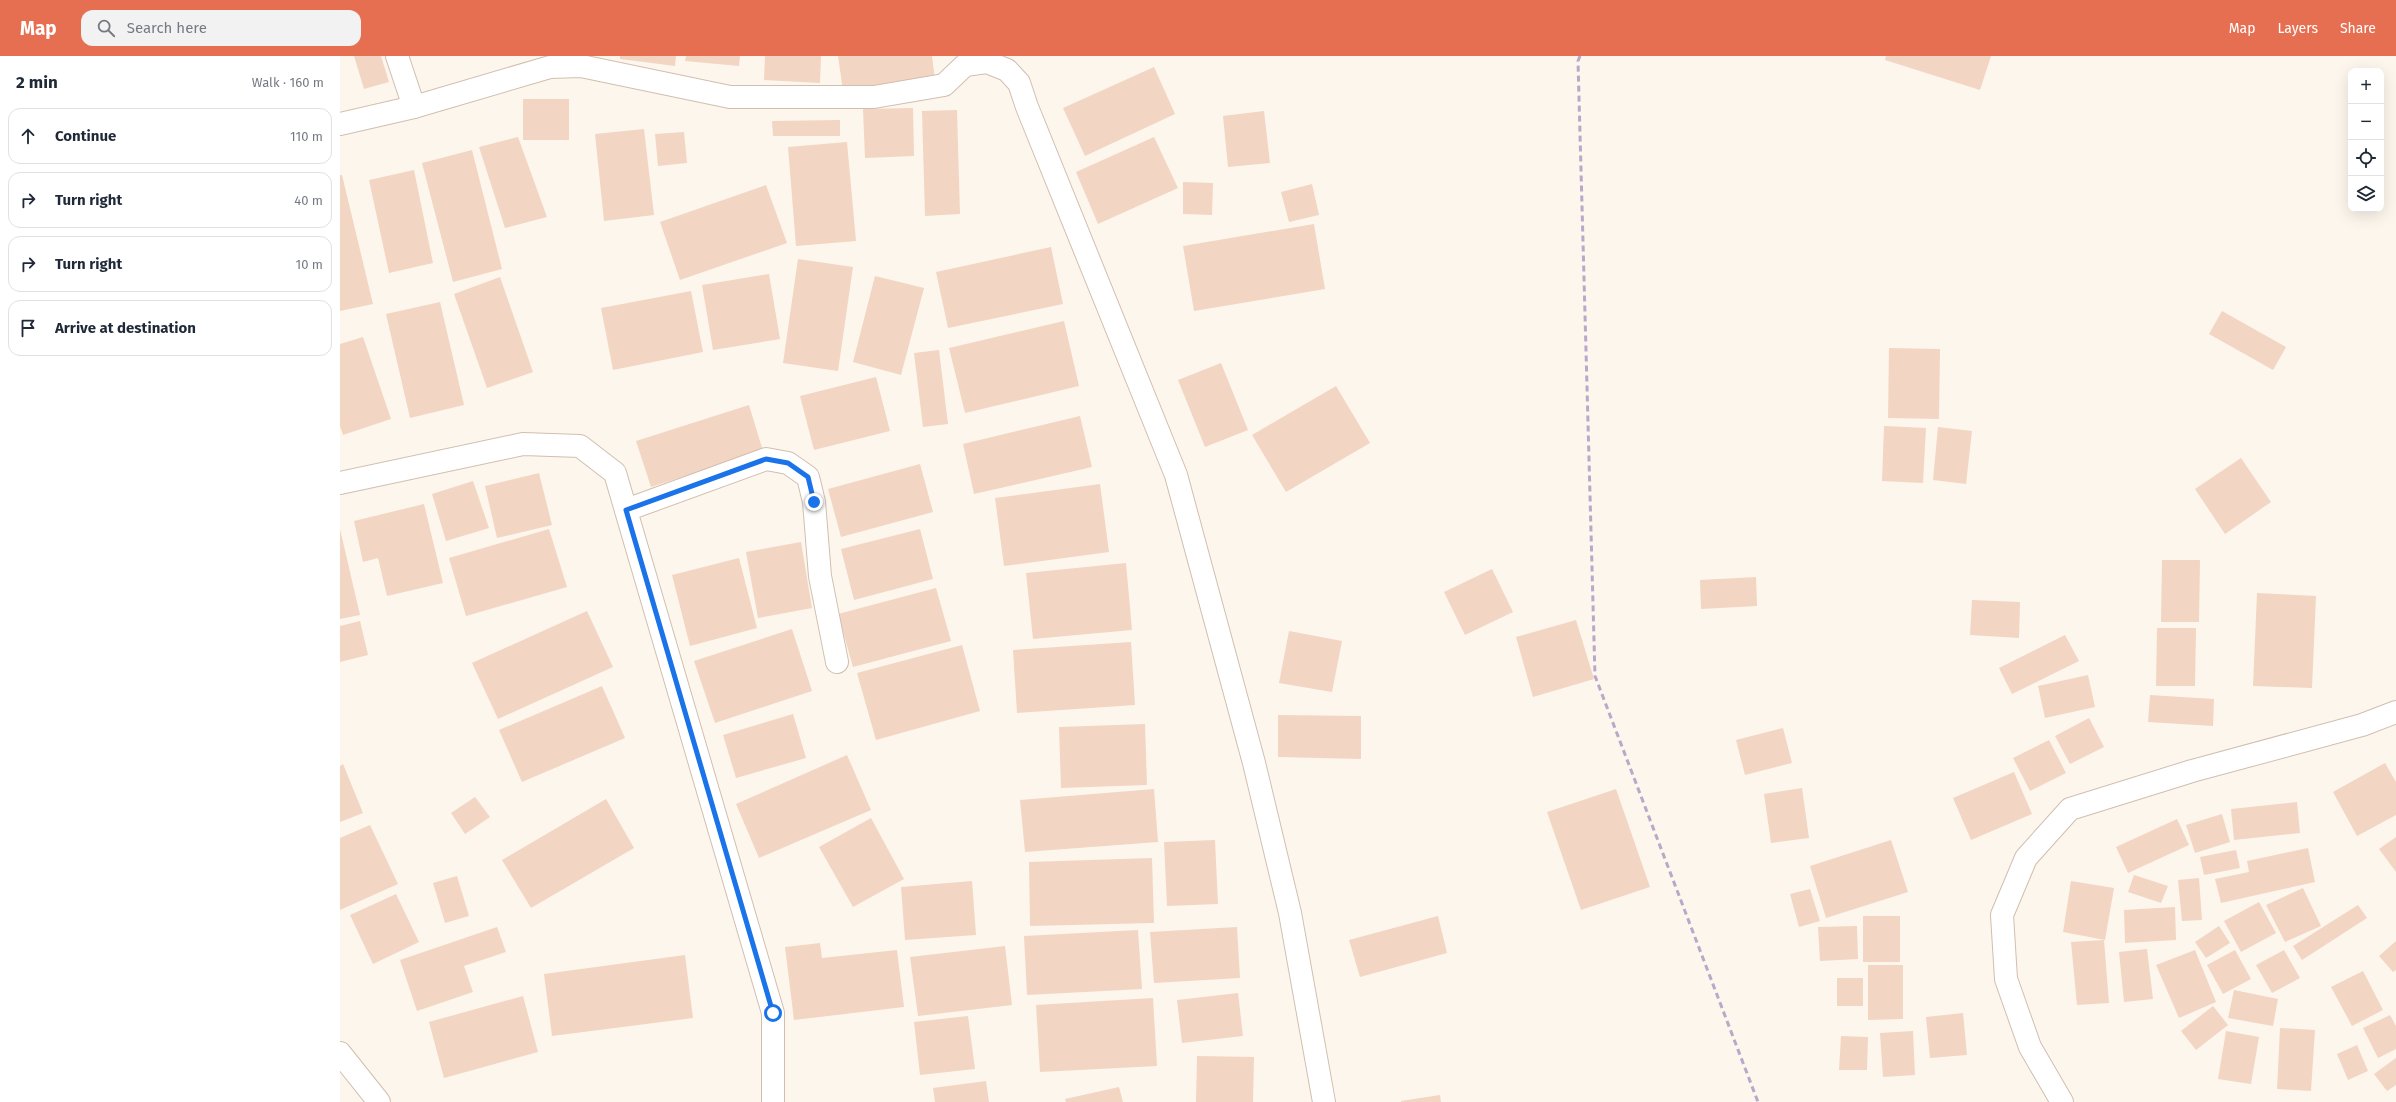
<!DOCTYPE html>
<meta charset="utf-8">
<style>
body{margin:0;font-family:"Fira Sans",sans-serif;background:#f2f2f3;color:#1f2937}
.controls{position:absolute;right:12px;top:12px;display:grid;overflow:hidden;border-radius:8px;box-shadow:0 4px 16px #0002}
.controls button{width:36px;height:36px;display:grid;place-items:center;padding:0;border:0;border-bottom:1px solid #e0e1e3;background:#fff;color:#1f2937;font:20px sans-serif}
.stop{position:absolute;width:12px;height:12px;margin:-9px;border:3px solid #1a73e8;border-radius:50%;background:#fff}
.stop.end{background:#1a73e8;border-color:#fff;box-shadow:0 1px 4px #0008}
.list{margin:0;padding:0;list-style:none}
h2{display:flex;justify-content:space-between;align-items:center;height:52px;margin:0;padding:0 16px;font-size:17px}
h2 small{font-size:13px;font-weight:400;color:#747a83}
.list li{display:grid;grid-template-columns:26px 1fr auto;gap:12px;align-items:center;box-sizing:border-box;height:56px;margin:0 8px 8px;padding:0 8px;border:1px solid #e0e1e3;border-radius:12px}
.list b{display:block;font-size:15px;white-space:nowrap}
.list em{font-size:13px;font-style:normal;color:#747a83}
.icon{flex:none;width:22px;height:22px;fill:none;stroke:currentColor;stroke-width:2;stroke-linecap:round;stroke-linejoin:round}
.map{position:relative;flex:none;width:2056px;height:1046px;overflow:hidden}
header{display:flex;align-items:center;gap:24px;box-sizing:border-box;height:56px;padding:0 20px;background:#e76f51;color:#fff}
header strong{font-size:19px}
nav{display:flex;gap:22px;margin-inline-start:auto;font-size:14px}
.search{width:280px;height:36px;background:#f2f2f3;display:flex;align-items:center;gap:10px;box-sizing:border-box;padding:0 14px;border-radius:12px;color:#747a83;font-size:15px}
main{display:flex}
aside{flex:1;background:#fff}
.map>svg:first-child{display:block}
.building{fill:#f3d5c3}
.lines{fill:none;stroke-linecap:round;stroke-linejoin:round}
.street-casing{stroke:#d1beb0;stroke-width:24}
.street{stroke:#fff;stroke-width:22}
.rail{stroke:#b9a8c9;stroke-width:3;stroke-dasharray:6 4;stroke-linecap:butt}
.route{stroke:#1a73e8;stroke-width:5}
</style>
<header>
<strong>Map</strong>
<div class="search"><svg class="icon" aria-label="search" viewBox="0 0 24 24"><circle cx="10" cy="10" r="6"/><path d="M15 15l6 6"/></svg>Search here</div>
<nav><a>Map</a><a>Layers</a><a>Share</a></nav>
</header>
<main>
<aside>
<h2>2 min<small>Walk · 160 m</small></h2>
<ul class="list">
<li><svg class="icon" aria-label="ahead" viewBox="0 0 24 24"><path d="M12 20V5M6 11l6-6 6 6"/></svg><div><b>Continue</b></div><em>110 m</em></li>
<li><svg class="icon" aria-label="right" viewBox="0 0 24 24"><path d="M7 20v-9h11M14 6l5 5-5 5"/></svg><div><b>Turn right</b></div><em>40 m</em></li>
<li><svg class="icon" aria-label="right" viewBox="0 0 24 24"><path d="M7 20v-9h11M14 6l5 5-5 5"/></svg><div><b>Turn right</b></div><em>10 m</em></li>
<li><svg class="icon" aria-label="arrive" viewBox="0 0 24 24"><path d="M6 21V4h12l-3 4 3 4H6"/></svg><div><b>Arrive at destination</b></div></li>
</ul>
</aside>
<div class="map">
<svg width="2056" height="1046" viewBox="0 0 2056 1046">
<rect width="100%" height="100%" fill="#fdf6ec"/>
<g class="building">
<polygon points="14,0 41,0 49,26 24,33"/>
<polygon points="280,0 336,0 335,10 280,3"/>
<polygon points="346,0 400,0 399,10 345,5"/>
<polygon points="425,0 481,0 480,27 424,24"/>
<polygon points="498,0 592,0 595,24 503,35"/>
<polygon points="1546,0 1651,0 1640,34 1545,4"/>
<polygon points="814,11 835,58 745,100 723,52"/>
<rect x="183" y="43" width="46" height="41"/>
<polygon points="573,52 574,100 525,102 523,53"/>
<polygon points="617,54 620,158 585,160 582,55"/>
<polygon points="924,55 930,107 888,111 883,60"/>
<polygon points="500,64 500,80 433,80 432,65"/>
<polygon points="304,73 314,159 264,165 255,78"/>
<polygon points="344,76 347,107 318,110 315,78"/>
<polygon points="178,81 207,161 165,172 139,91"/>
<polygon points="814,81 838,132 758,168 736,116"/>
<polygon points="507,86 516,185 456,190 448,91"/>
<polygon points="132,94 162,213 113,226 82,107"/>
<polygon points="74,114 93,207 49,217 29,124"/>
<polygon points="0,119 2,119 33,248 0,255"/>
<polygon points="843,126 873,127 872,159 843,158"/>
<polygon points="972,128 979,159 949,166 941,136"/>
<polygon points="426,129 447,187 340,224 320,166"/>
<polygon points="974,168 985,233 854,255 843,190"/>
<polygon points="711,191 723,248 608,272 596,216"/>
<polygon points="458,203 513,211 498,315 443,307"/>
<polygon points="429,218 440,283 373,294 362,229"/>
<polygon points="535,220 584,232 561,319 513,306"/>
<polygon points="160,221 193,316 147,332 114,238"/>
<polygon points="351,235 363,296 273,314 261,252"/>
<polygon points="100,246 124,349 70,362 46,258"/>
<polygon points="1882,255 1946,291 1933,314 1869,278"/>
<polygon points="724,265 739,330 625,357 609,292"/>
<polygon points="23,281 51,363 3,379 0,370 0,288"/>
<polygon points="1549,292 1600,293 1599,363 1548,362"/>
<polygon points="599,294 608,368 583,371 574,297"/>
<polygon points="881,307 908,374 865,391 838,324"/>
<polygon points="536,321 550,375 474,394 460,340"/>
<polygon points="996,330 1030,387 946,436 912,379"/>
<polygon points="409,349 423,395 311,431 296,385"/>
<polygon points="740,360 752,411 634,438 623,388"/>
<polygon points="1544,370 1586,372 1583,427 1542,425"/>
<polygon points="1598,371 1632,375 1626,428 1593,424"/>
<polygon points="1901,402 1931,446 1885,478 1855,433"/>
<polygon points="580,408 593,456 501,481 488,433"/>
<polygon points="199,417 212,469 157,482 145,430"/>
<polygon points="133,425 149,472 106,485 92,438"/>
<polygon points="760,428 769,496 664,510 655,442"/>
<polygon points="84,448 103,527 47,540 38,502 23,506 14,465"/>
<polygon points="0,473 20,559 0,563"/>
<polygon points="209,473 227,531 126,560 109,502"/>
<polygon points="580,473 593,523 514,544 501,493"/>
<polygon points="461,486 472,552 418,562 406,496"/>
<polygon points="399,502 417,572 350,590 332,519"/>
<polygon points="1822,504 1860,504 1859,566 1821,566"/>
<polygon points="786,507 792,574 693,583 686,517"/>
<polygon points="1152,513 1173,556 1125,579 1104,536"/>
<polygon points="1416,521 1417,550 1361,553 1360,524"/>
<polygon points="596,532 611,585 513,611 498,558"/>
<polygon points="1917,537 1976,540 1972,632 1913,630"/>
<polygon points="1632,544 1680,546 1679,582 1630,579"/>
<polygon points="247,555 273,611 158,663 132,607"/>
<polygon points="1236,564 1254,623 1193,641 1176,581"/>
<polygon points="20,565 28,599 0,606 0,570"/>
<polygon points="1817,572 1856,572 1855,630 1816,630"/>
<polygon points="452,573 472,635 375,667 354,605"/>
<polygon points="949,575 1002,585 992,636 939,627"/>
<polygon points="1725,579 1739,605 1672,638 1659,612"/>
<polygon points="791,586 795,649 677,657 673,594"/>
<polygon points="622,589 640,655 536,684 517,617"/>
<polygon points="1748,619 1755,651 1705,662 1698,630"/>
<polygon points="262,630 285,682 182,726 159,674"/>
<polygon points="1810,639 1874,643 1873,670 1808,666"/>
<polygon points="453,658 466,702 396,722 383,679"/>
<polygon points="938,659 1021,660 1021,703 938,701"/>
<polygon points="1749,662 1764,691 1730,708 1715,680"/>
<polygon points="805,668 807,729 721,732 719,671"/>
<polygon points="1443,672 1452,707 1405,719 1396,684"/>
<polygon points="1709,684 1726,717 1690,735 1673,702"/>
<polygon points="507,699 531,754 419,802 396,748"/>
<polygon points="2045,707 2056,726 2056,759 2017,780 1993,736"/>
<polygon points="3,708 23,757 0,766 0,710"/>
<polygon points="1674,716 1692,758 1631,784 1613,742"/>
<polygon points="1462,732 1469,782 1431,787 1424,738"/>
<polygon points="814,733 818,786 685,796 680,744"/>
<polygon points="1276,733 1310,831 1241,854 1207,756"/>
<polygon points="135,741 150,761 125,778 111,757"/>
<polygon points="266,743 294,792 191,852 162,804"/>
<polygon points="1957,746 1960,777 1894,784 1891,753"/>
<polygon points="1882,758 1890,786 1855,797 1846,769"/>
<polygon points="531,762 564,823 513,851 479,791"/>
<polygon points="1837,763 1849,789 1788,817 1776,791"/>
<polygon points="30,769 58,828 0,854 0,782"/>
<polygon points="2056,781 2056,816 2039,793"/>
<polygon points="875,784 878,848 827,850 824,786"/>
<polygon points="1551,784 1568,836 1486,862 1470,810"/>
<polygon points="1968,792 1975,826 1881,847 1875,823 1909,816 1907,805"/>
<polygon points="1896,794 1900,812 1864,819 1860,801"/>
<polygon points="812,802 814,867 690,870 689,806"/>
<polygon points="1794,819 1828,830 1821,847 1788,836"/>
<polygon points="117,820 129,860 105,867 93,827"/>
<polygon points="1859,822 1862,864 1842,865 1838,824"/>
<polygon points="632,825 636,879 565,884 561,831"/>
<polygon points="1731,825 1774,832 1765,884 1723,876"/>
<polygon points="1963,832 1981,870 1945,886 1926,849"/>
<polygon points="1470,833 1480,865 1459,871 1450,838"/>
<polygon points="56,838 79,886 33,908 10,859"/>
<polygon points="1919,846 1936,877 1901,896 1884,865"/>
<polygon points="2018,849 2027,862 1962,904 1953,890"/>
<polygon points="1835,851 1836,884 1785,887 1784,854"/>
<polygon points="1098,860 1107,897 1020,921 1009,884"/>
<rect x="1523" y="860" width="37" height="46"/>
<polygon points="1517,870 1518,903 1480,905 1478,871"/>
<polygon points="1879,870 1890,887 1866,902 1855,886"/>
<polygon points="157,871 166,896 124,910 133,936 77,955 60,904"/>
<polygon points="897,871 900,922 814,927 810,876"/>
<polygon points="798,874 802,933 687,939 684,880"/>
<polygon points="1764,884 1769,947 1737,949 1731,886"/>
<polygon points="2056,885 2056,914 2053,916 2039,900"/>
<polygon points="480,887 482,902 557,894 564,951 454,964 445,891"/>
<polygon points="665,890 672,949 578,960 570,901"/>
<polygon points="1807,893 1813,943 1784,946 1779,896"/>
<polygon points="1855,894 1876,946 1839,962 1816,909"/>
<polygon points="1895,894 1911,923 1883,938 1867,909"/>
<polygon points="1944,894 1960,922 1932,937 1916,909"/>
<polygon points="345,899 353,962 212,980 204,918"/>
<polygon points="1528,909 1563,909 1563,963 1528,964"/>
<polygon points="2023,915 2043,954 2012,970 1991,931"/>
<rect x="1497" y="922" width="26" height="28"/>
<polygon points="1894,934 1938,943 1933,970 1888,962"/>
<polygon points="898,937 903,980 842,987 837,944"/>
<polygon points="183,940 198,996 104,1022 89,966"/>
<polygon points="813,942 817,1010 700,1016 696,949"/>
<polygon points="1873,950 1888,969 1856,994 1841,975"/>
<polygon points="1623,957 1627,999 1590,1002 1586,961"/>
<polygon points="2050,959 2056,970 2056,993 2038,1002 2023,972"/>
<polygon points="628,960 635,1013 580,1019 574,966"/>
<polygon points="1940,972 1975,974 1971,1035 1937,1033"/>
<polygon points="1573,975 1575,1019 1543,1021 1540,977"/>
<polygon points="1886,975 1919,981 1911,1028 1878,1023"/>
<polygon points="1501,980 1528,981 1527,1014 1499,1014"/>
<polygon points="2017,989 2028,1015 2008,1024 1997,998"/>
<polygon points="857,1000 914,1001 913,1046 856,1046"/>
<polygon points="2056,1002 2056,1029 2047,1035 2034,1018"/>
<polygon points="646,1025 649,1046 595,1046 593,1032"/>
<polygon points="779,1031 783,1046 726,1046 725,1043"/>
<polygon points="1100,1039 1101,1046 1061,1046 1061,1045"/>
</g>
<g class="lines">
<defs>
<g id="street">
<polyline points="57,0 74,51"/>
<polyline points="0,68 74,51 210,11 241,10 390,41 534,41 604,29 625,9 647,6 667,14 679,27 687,51 836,419 914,707 950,857 984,1046"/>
<polyline points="0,427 183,388 240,390 275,417 433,957 433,1046"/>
<polyline points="286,454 426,403 448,407 468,421 474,446 480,520 497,606"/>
<polyline points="0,997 39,1046"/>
<polyline points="1722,1046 1690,991 1666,923 1662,859 1686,802 1730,753 1852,715 2022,669 2056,656"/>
</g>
</defs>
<use href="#street" class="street-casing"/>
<use href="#street" class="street"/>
<polyline class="rail" points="1240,0 1238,5 1255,620 1418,1046"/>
</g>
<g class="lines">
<polyline class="route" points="433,957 286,454 426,403 448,407 468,421 474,446"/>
</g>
</svg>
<div class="controls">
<button>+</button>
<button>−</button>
<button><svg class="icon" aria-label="locate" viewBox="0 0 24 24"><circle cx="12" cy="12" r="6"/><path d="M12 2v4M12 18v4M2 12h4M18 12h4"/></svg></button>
<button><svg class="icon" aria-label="layers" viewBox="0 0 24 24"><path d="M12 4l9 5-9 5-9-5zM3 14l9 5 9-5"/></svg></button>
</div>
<div class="stop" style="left:433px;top:957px"></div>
<div class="stop end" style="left:474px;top:446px"></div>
</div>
</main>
